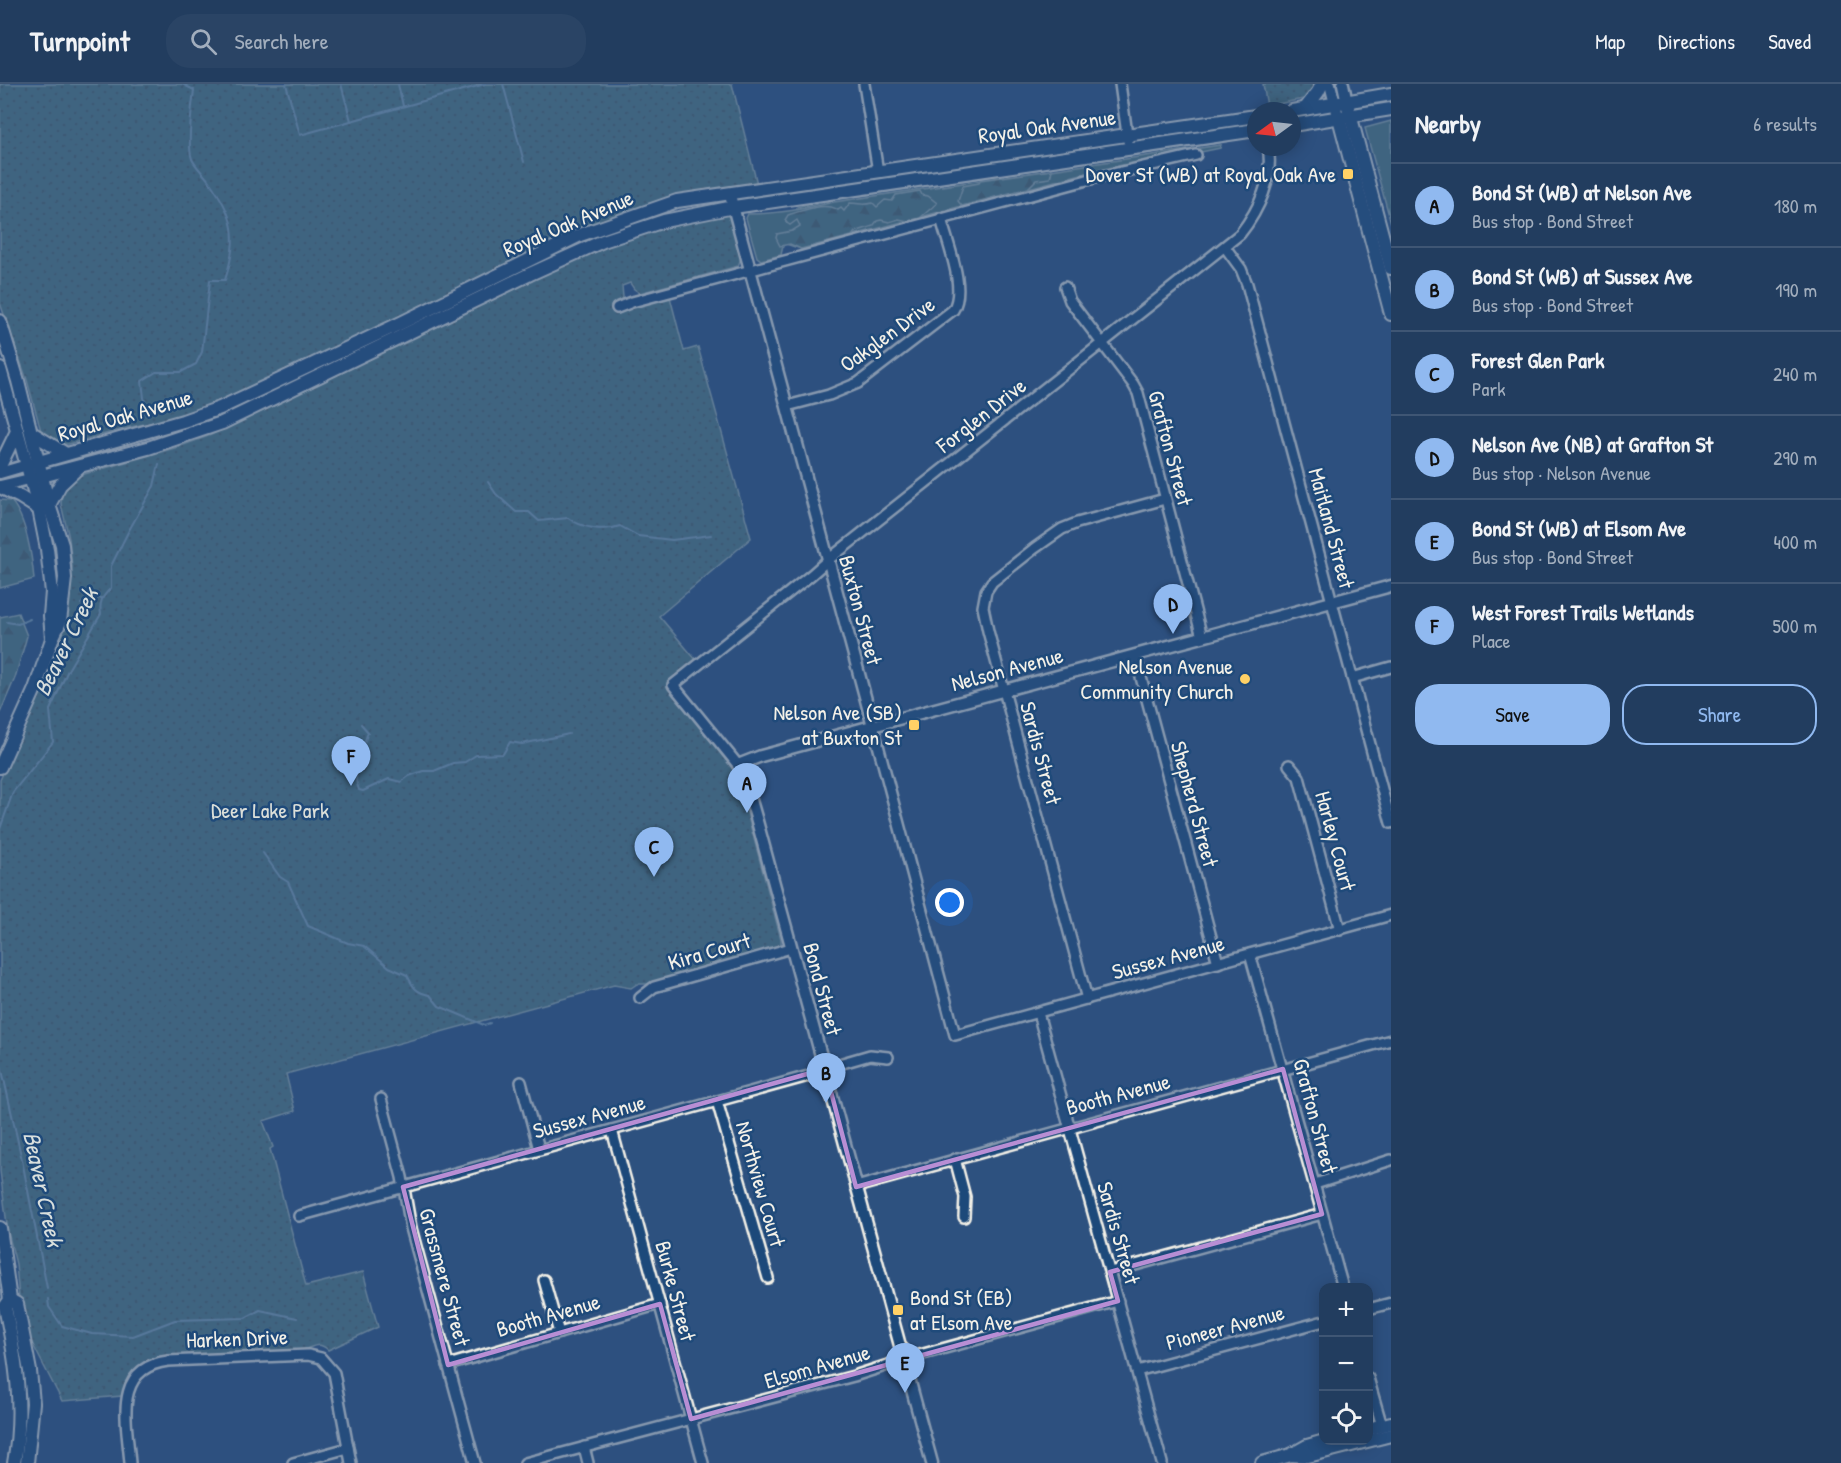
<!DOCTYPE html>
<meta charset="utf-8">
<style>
body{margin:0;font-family:"Patrick Hand",sans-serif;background:#2a4465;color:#f1f3f6}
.controls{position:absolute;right:18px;bottom:18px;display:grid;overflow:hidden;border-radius:12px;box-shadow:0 3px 15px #0003}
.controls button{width:54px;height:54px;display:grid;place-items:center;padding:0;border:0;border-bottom:2px solid #3f5674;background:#223d5f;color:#f1f3f6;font:30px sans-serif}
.compass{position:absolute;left:1247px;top:18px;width:54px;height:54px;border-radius:50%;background:#223d5f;box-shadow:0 3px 15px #0003;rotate:255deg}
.you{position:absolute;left:950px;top:819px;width:21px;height:21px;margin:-15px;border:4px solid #fff;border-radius:50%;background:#1a73e8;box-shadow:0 0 0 9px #1a73e833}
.badge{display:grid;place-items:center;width:39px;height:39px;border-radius:50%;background:#90b9f0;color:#111;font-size:20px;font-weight:700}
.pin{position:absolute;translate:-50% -50px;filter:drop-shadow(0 2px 3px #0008)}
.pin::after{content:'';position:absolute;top:32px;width:21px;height:18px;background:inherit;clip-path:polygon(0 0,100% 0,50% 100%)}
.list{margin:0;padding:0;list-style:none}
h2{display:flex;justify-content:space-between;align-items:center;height:78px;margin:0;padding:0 24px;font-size:26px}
h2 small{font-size:20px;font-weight:400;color:#a2aebd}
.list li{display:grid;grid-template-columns:39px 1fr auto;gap:18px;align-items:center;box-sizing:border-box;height:84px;padding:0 24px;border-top:2px solid #3f5674}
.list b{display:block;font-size:22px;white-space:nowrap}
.list p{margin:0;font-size:20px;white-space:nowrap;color:#a2aebd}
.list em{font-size:20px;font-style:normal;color:#a2aebd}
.actions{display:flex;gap:12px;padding:18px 24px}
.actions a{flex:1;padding:14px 0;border:2px solid #90b9f0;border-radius:24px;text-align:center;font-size:21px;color:#90b9f0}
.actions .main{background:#90b9f0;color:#111}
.icon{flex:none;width:33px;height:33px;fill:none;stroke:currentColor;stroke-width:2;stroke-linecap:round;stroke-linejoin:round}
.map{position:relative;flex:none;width:1391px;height:1379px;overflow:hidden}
header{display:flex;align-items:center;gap:36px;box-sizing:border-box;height:84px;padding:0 30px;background:#223d5f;border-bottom:2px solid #3f5674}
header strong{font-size:28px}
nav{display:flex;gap:33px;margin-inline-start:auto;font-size:21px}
.search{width:420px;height:54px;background:#2a4465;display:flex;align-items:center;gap:15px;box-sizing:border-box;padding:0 21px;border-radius:24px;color:#a2aebd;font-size:22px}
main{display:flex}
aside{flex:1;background:#223d5f}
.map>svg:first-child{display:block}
.green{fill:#557c82;stroke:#a4b6b5;stroke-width:1.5}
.forest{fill:url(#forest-firs);stroke:#a4b6b5;stroke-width:1.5}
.park{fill:url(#park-dots);stroke:#a4b6b5;stroke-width:1.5}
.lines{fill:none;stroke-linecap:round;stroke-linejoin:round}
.stream{stroke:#8aa9bd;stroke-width:2}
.minor-casing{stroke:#f4f1e8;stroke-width:14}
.tertiary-casing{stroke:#f4f1e8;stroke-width:15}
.secondary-casing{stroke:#f4f1e8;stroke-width:16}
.minor{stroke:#1f4a7a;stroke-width:9}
.tertiary{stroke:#1f4a7a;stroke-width:10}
.secondary{stroke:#1f4a7a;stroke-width:12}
.marked{fill:none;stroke:#b88ed4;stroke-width:4.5;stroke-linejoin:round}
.poi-dot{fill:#ffd166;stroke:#1f4a7a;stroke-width:2}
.labels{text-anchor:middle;stroke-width:5;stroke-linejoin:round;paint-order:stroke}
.street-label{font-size:22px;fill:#f4f1e8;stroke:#1f4a7a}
.poi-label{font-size:22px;fill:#f4f1e8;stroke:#1f4a7a;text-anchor:end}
.park-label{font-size:22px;fill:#dcdfd9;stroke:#1f4a7a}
.water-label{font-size:24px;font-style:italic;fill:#d9dfdd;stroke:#1f4a7a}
</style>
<header>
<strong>Turnpoint</strong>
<div class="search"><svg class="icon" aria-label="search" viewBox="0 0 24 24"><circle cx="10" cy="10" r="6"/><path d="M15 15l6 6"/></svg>Search here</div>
<nav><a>Map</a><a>Directions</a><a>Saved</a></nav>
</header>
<main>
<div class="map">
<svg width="1391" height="1379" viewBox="0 0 1391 1379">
<defs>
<pattern id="forest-firs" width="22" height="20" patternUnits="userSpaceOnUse" patternTransform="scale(1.5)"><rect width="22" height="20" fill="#557c82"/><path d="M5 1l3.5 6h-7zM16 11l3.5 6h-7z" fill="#506567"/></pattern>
<pattern id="park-dots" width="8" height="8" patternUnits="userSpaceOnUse" patternTransform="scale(1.5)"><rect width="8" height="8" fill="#557c82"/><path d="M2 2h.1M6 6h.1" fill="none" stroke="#506567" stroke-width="1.8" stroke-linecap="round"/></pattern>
</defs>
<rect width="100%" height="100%" fill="#2d517f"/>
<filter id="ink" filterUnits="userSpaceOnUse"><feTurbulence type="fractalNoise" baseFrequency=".0167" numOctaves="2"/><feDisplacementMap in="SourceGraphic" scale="12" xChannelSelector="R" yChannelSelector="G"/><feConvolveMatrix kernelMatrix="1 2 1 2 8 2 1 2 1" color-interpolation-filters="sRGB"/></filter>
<g filter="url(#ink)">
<g class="green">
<polygon points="1391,37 1391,139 1365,44"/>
<polygon points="1216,57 1219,59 834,116 797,125 797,123 833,113"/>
<path d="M1221,61L1220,64L1201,68L1193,66L1085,89L801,165L786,160L783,162L781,171L761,176L757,173L746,134L748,130C778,130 805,125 834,118Z"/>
</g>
<g class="forest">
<polygon points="1052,86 1050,94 1036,96 1028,104 962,122 958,117 963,102 979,99 980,96"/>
<path d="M920,107L922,111L928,112L937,119L920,134L908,137L899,135L889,138L881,136L877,137L873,142L855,148L852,152L801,165L790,160L780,162L776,154L777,150L792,147L800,142L797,136L790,141L787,139L785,136L788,131C803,126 825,118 838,126L841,124L844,127L850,119C860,119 862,122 873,119L877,123L885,116L892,117L896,111Z"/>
<path d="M0,416L11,417C26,433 32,473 34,495L0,504Z"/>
<polygon points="18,529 27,552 15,594 0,629 0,533"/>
</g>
<g class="park">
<path d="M0,0H732L757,100L701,109L522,174L532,195L609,160L682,137L726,130L730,133L741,174L738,182L640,209L634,205L630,199L622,202L623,213L618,226L670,213L684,267L698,263L751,454L659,532L696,576L667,600L734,687L740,703L781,855V860L777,864L647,900H637L631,904L614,901L286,990L295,1027L263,1037L273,1063L270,1065L306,1202L363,1188L378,1243L328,1266C319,1257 313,1263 303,1266L161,1273C142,1279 126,1291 122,1312L62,1317L29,1253L19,1214L16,1180L8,1148L0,1087V696L37,617L61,553L66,536L72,483L69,454L61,420L62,408L74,393L178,363L211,351L365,276L410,257L399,234L231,314L191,330L131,343L69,360H59L44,352L41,347L27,296L0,219Z"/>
<polygon points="1263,0 1318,0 1308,14 1267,22"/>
</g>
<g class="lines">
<g class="stream">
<polyline points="286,0 300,51 485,0"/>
<polyline points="341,0 351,37"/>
<polyline points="398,0 403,22"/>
<polyline points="503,0 524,78"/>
<path d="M146,331L142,297L156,288H181L196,280L202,268L210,196H225C239,153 235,133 209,97C204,90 195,82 192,75C187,63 192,20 194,6L182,0"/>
<path d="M488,398L496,410L516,428H529L539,437L568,434C582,444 604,448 620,442L638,452L672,456L711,451"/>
<polyline points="81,520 89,517 91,514 102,514"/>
<polyline points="7,538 18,540 30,535"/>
<polyline points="361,640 368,648 362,665 368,674 357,684 356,697 359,706 363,707 389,695 401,698 409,692 423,687 434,687 453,679 465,678 476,671 503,670 510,658 522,660 569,650"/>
<path d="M0,745L13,708L53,658L50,626L68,586L101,530C99,518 102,513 111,504V482L128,448L154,402L159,380"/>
<path d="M263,769L280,793L288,798L308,842L348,859L364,862L389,883L407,891C413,903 416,909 430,911L439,922L484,941L490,939"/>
<polyline points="0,977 22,1076 47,1204"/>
<polyline points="48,1215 49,1223 62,1242 92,1250 133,1252 175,1236 245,1234 260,1226 297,1234"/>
</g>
<defs>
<g id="minor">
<polyline points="864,0 878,88"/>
<polyline points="1120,0 1128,57"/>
<polyline points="1225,163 1241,185 1247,200 1391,739"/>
<polyline points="1065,203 1070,217 1133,300 1138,309 1202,553"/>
<polyline points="617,224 632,218 1087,96 1196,71"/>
<path d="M787,322L829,311L858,299L953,226C967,204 947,159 941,134"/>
<polyline points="1135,571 1218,879"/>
<polyline points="1352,594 1391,583"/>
<polyline points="873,642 955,951 1391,831"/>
<path d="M738,681L673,601L811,491L828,476L1240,150C1259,126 1274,94 1268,63"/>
<polyline points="1289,681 1299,693 1340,846"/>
<polyline points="1250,870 1343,1204"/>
<polyline points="640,914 654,903 791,864"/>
<polyline points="1087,915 988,547 983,523 986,507 992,498 1035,464 1062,445 1077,439 1165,415"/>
<polyline points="1038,929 1162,1379"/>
<polyline points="521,998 539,1065"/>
<polyline points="381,1015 402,1093 411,1144 475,1379"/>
<polyline points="717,1017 768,1194"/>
<polyline points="612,1046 703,1379"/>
<polyline points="955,1075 965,1113 964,1133"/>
<polyline points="1315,1100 1391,1076"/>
<polyline points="856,1103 1391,956"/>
<polyline points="299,1132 812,991 832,982 870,971 888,973"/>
<polyline points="1110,1188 1322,1130"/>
<polyline points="544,1196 559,1249"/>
<polyline points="1368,1225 1391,1219"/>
<polyline points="448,1281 660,1220"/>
<polyline points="1137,1287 1324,1237"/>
<polyline points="1368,1294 1382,1342"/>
<polyline points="584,1363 588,1379"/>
<path d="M130,1379C127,1339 112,1284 168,1277L308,1271L321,1274L334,1289L351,1379"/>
<polyline points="293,1379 348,1364"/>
<polyline points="525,1379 854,1292 916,1272 1118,1217"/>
</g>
<g id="tertiary">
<polyline points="1330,0 1337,28"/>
<polyline points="1343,0 1347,19"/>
<polyline points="731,115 873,642"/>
<polyline points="0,389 34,379"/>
<polyline points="0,402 38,393"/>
<polyline points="932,1379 757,737 744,692 738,681 761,672 1391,502"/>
</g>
<g id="secondary">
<polyline points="1347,19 1391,184"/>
<polyline points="1305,25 1318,8 1322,0"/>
<polyline points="1292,27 1391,10"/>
<polyline points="1339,34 1391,230"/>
<polyline points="1292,41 1391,25"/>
<polyline points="0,237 18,297 49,421 62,461 65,494 60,538 52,555 35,605 0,683"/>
<polyline points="0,285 39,425 47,465 52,508 50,532 52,554"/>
<polyline points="32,349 66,370"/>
<polyline points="39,378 183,337 220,324 401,239 580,151 677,117 1256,32"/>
<polyline points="0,382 17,347"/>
<polyline points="42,392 148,364 222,339 530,190 603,157 664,137 734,123 1256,46"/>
<polyline points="0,403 20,413 39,425"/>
<polyline points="49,421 60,401 78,384"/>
<path d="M0,1144L10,1216L5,1223C16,1275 24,1326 14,1379"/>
<polyline points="10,1216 17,1220 30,1287 33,1319 27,1379"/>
<polyline points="1368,1345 1391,1339"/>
<polyline points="1291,1371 1308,1372 1391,1351"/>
<polyline points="1262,1379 1291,1371 1307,1362 1328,1356"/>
</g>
</defs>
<use href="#minor" class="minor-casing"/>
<use href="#tertiary" class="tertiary-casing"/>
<use href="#secondary" class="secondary-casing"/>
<use href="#minor" class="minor"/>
<use href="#tertiary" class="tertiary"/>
<use href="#secondary" class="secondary"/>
</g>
</g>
<path d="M0 0H1391V1379H0ZM825,985L856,1103L1283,985L1322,1130L1110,1188L1118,1217L691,1335L660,1220L448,1281L403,1103Z" fill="#2d517f" fill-opacity=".55" fill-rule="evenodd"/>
<path class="marked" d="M825,985L856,1103L1283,985L1322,1130L1110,1188L1118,1217L691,1335L660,1220L448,1281L403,1103Z"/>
<g class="poi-dot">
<rect x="1342" y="84" width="12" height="12" rx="3"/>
<circle cx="1245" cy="595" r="6"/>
<rect x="908" y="635" width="12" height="12" rx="3"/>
<rect x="892" y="1220" width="12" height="12" rx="3"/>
</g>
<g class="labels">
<g class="street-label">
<text transform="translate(1047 42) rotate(-8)" y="8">Royal Oak Avenue</text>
<text transform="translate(568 139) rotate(-23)" y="8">Royal Oak Avenue</text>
<text transform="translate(887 250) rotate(-36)" y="8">Oakglen Drive</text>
<text transform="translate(125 331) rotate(-16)" y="8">Royal Oak Avenue</text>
<text transform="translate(981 331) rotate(-38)" y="8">Forglen Drive</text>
<text transform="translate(1171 364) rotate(75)" y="8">Grafton Street</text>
<text transform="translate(1332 444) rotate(75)" y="8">Maitland Street</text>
<text transform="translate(861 526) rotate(75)" y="8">Buxton Street</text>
<text transform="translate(1007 585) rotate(-15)" y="8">Nelson Avenue</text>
<text transform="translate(1041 669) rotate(75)" y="8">Sardis Street</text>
<text transform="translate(1195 720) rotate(75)" y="8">Shepherd Street</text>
<text transform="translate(1336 757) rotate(75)" y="8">Harley Court</text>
<text transform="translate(709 867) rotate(-16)" y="8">Kira Court</text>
<text transform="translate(1168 873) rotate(-15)" y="8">Sussex Avenue</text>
<text transform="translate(823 905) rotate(75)" y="8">Bond Street</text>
<text transform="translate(1118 1010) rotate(-15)" y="8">Booth Avenue</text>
<text transform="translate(589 1032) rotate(-15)" y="8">Sussex Avenue</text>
<text transform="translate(1316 1032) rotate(75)" y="8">Grafton Street</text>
<text transform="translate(761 1100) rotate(74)" y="8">Northview Court</text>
<text transform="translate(1119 1149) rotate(74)" y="8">Sardis Street</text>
<text transform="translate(445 1193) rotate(75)" y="8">Grassmere Street</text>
<text transform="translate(676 1207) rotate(75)" y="8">Burke Street</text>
<text transform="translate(548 1231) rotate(-16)" y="8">Booth Avenue</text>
<text transform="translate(1225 1243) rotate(-15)" y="8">Pioneer Avenue</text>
<text transform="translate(237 1254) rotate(-2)" y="8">Harken Drive</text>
<text transform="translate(817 1282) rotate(-16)" y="8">Elsom Avenue</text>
</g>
<g class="poi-label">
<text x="1336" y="98">Dover St (WB) at Royal Oak Ave</text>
<text x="1233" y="590">Nelson Avenue<tspan x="1233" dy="25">Community Church</tspan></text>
<text x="902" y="636">Nelson Ave (SB)<tspan x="902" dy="25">at Buxton St</tspan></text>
<text x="910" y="1221" text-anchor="start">Bond St (EB)<tspan x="910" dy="25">at Elsom Ave</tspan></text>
</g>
<g class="park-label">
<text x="270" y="734">Deer Lake Park</text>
</g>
<g class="water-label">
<text transform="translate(66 558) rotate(-64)" y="8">Beaver Creek</text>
<text transform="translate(43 1105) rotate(78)" y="8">Beaver Creek</text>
</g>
</g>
</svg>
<div class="controls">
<button>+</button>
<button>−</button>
<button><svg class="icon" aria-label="locate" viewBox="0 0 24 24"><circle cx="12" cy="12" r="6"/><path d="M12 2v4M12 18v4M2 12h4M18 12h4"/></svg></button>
</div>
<svg class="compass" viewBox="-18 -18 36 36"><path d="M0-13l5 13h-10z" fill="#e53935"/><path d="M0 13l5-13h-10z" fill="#a2aebd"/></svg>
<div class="you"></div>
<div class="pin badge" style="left:747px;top:729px">A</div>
<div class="pin badge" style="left:826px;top:1019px">B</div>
<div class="pin badge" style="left:654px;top:793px">C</div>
<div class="pin badge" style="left:1173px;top:550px">D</div>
<div class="pin badge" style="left:905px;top:1309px">E</div>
<div class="pin badge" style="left:351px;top:702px">F</div>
</div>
<aside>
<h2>Nearby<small>6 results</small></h2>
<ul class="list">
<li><span class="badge">A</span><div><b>Bond St (WB) at Nelson Ave</b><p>Bus stop · Bond Street</p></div><em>180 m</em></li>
<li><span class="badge">B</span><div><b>Bond St (WB) at Sussex Ave</b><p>Bus stop · Bond Street</p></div><em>190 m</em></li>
<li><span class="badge">C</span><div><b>Forest Glen Park</b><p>Park</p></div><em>240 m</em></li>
<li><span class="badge">D</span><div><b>Nelson Ave (NB) at Grafton St</b><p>Bus stop · Nelson Avenue</p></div><em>290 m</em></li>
<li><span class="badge">E</span><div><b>Bond St (WB) at Elsom Ave</b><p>Bus stop · Bond Street</p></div><em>400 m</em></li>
<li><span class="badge">F</span><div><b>West Forest Trails Wetlands</b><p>Place</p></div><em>500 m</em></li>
</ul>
<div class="actions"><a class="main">Save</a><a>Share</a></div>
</aside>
</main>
